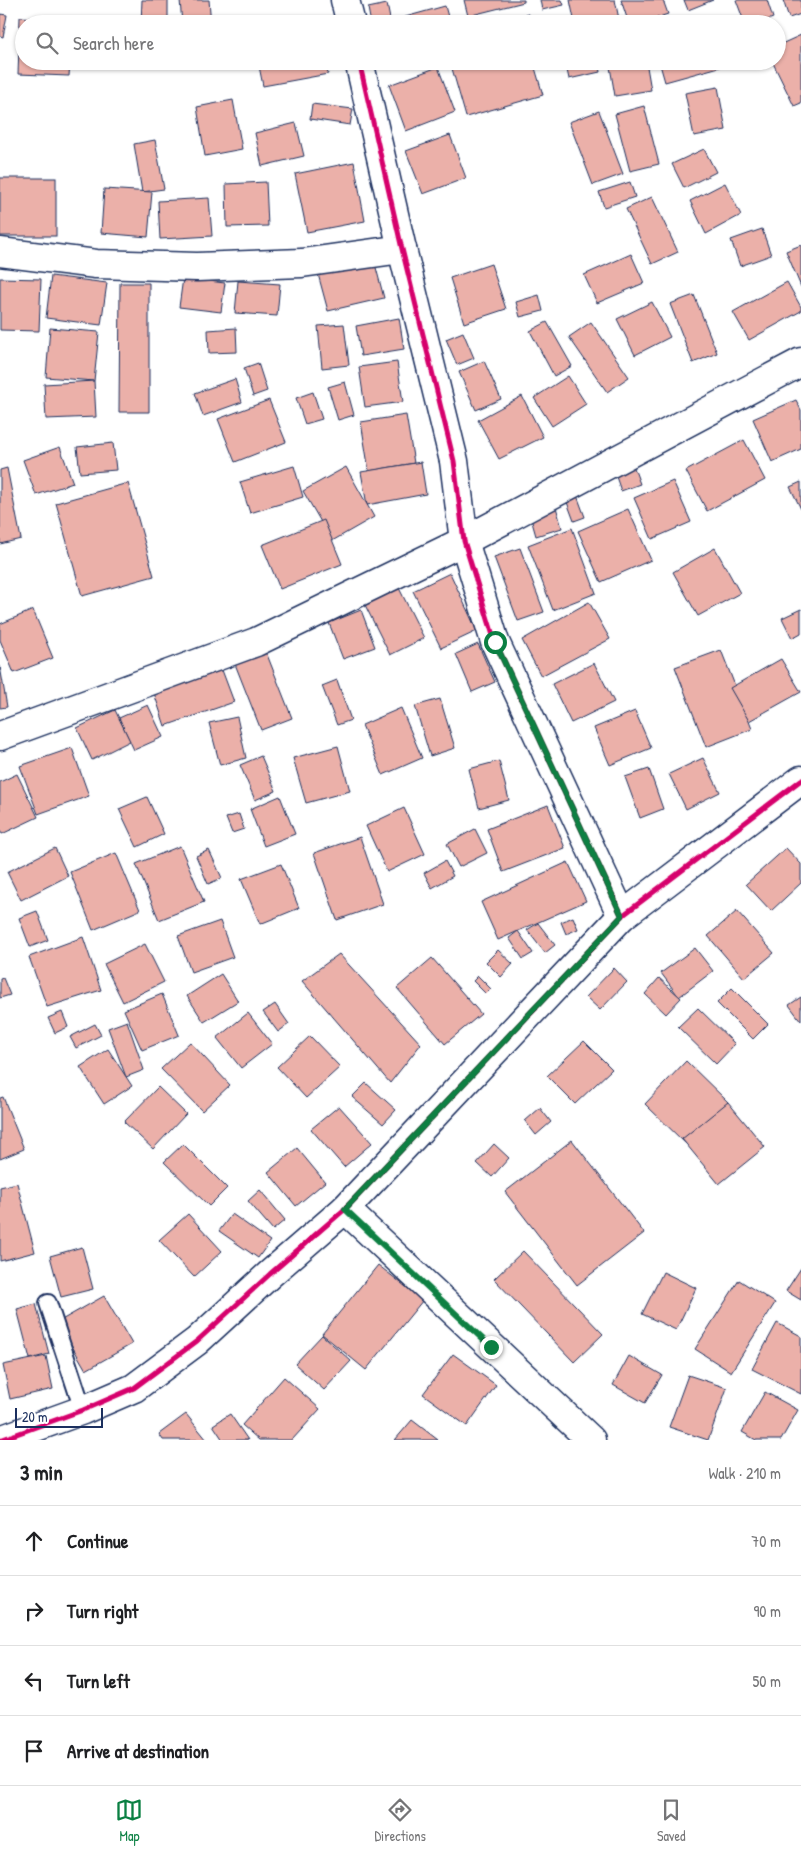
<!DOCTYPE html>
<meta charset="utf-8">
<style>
body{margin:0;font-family:"Patrick Hand",sans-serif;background:#f2f2f2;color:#202124}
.scale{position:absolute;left:15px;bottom:12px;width:88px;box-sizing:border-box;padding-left:5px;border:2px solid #1b2f5e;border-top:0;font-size:14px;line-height:18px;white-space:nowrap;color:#1b2f5e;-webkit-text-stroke:4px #fff;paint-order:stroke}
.stop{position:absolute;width:15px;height:15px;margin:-11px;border:4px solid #0b8043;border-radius:50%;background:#fff}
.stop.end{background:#0b8043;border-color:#fff;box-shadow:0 1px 5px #0008}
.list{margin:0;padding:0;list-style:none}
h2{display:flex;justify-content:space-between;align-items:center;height:65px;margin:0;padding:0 20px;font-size:21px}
h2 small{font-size:16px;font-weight:400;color:#757577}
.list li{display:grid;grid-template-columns:32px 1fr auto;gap:15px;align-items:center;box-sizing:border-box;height:70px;padding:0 20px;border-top:1px solid #e0e0e0}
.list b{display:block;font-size:19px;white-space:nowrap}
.list em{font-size:16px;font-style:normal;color:#757577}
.icon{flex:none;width:28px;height:28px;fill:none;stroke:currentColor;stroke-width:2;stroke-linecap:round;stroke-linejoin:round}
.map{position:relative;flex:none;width:801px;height:1440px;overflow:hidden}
.search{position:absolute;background:#fff;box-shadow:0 1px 4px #0004;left:15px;right:15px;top:15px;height:55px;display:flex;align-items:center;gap:12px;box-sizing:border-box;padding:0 18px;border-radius:28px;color:#757577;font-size:19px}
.sheet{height:345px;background:#fff}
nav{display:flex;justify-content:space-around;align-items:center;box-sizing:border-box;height:70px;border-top:1px solid #e0e0e0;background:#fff;font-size:14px;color:#757577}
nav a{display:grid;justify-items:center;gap:2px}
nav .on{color:#0b8043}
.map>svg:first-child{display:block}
.building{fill:#ebb0a9;stroke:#1b2f5e}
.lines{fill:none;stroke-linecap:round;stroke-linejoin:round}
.lane-casing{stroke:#1b2f5e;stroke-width:20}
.street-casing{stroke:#1b2f5e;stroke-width:31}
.lane{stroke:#fff;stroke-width:16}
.street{stroke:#fff;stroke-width:28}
.cycleway-casing{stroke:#fff;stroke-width:8}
.cycleway{stroke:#d6006c;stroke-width:5}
.route{stroke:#0b8043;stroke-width:6}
</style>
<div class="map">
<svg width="801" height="1440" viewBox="0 0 801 1440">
<rect width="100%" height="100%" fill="#fff"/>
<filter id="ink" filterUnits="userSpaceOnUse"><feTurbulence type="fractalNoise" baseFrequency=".02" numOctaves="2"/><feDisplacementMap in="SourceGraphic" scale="10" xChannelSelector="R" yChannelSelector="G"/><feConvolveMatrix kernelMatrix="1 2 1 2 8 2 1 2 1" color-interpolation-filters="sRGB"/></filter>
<g filter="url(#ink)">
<g class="building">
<polygon points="142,0 168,0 168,24 141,24"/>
<polygon points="180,0 209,0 211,24 182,24"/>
<polygon points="464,0 524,0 524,2 468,16"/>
<polygon points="540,0 562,0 564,5 542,10"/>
<polygon points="570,0 615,0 620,24 575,24"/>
<polygon points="621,0 663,0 668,14 638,24 629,24"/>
<polygon points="684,0 713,0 688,10"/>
<polygon points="736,0 767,0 773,18 757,24 745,24"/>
<polygon points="783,0 801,0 801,14 789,18"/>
<polygon points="387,4 391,24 371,24 368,8"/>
<polygon points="445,6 450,24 399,24 398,19"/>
<polygon points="0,14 7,15 3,37 0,36"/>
<polygon points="529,14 531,24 481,24"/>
<polygon points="20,17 72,20 72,24 24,24 24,61 70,61 69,76 18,74"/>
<polygon points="801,35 801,103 794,106 772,61 777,61 777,46"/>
<polygon points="258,61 325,61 328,74 263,86"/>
<polygon points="466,61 533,61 543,95 466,117 451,65"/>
<polygon points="565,61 598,61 600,72 569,79"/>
<polygon points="609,61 646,61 651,90 615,96"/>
<polygon points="659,61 722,61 723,66 665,82"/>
<polygon points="438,67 455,112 406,131 389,85"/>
<polygon points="718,87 726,130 694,136 685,93"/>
<polygon points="233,100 242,149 205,156 197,107"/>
<polygon points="312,104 353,109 350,125 310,119"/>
<polygon points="644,106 659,164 630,171 615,114"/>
<polygon points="599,111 623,174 593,185 569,122"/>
<polygon points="296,123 304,156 262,166 255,133"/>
<polygon points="450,135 466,178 423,194 406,151"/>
<polygon points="155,140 164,189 142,192 134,144"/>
<polygon points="704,149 716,172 684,188 672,164"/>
<polygon points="354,162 365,221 307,232 295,174"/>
<rect x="0" y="178" width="56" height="58"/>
<polygon points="266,182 268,226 227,227 226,184"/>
<polygon points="630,182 635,197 604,207 599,192"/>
<polygon points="725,183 741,215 706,234 690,201"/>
<polygon points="104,189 152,192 148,237 101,233"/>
<polygon points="652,197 678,252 652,264 626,209"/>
<polygon points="209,198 212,236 160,239 158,201"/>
<polygon points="762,229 771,255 740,266 731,240"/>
<polygon points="801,245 801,287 786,251"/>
<polygon points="631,254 644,283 597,303 584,275"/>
<polygon points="374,260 384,298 328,311 318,274"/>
<polygon points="491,264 506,309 464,323 450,278"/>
<polygon points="51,276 107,283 101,325 46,318"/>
<polygon points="0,278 41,279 39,331 0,330"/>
<polygon points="183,278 225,283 221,312 179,307"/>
<polygon points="238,281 280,284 277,316 235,313"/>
<polygon points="787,282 801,307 801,311 749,340 733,312"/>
<polygon points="120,283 149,283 149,412 119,412"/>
<polygon points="539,295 543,311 520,317 516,302"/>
<polygon points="694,295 717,353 693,363 670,304"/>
<polygon points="652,302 670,337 635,355 617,319"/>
<polygon points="399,318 404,349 361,356 356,326"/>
<polygon points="547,322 572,366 554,376 530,331"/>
<polygon points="591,322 629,377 607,392 569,337"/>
<polygon points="344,324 349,365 322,368 318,326"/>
<polygon points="50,328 99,332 94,381 46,377"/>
<polygon points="236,328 237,352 209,353 208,330"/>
<polygon points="463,332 474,358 457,365 446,339"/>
<polygon points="484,361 501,399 476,410 459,372"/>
<polygon points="397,362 403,402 365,407 359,367"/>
<polygon points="258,363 267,391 253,396 244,368"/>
<polygon points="568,376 586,404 552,426 534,398"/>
<polygon points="235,379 242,402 203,416 195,393"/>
<polygon points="94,381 96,417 46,419 44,384"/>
<polygon points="345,382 354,415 338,420 328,387"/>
<polygon points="313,392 322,419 305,424 296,398"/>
<polygon points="522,396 543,437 499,459 478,420"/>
<polygon points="269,400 286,442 235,462 218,419"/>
<polygon points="796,400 801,410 801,449 772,462 753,419"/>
<polygon points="406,415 414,463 369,471 361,422"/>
<polygon points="744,440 765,480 707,511 686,471"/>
<polygon points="113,443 116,470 80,473 77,447"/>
<polygon points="60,447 73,483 36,495 23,460"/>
<polygon points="421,462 426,494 367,505 361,472"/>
<polygon points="633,465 640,484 621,491 614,471"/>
<polygon points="294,466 303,497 250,513 240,482"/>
<polygon points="346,467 374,517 332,541 303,491"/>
<polygon points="7,468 21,539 0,544 0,470"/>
<polygon points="673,481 691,522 652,539 634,498"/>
<polygon points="801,482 801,509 790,487"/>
<polygon points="128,483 154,576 82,596 56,503"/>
<polygon points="575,490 585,517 574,521 564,494"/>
<polygon points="554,500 562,528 536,536 528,508"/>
<polygon points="628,509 651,560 601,582 578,531"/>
<polygon points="324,520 342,564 280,589 262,545"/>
<polygon points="572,528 596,593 553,610 528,545"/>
<polygon points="520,548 544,612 518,621 494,557"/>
<polygon points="715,548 740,593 698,616 673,572"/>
<polygon points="450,573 477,631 441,648 413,591"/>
<polygon points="399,588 424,638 390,655 365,605"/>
<polygon points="589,602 610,639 541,676 522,640"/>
<polygon points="801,609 801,633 792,638 782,618"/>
<polygon points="33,610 53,658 14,673 0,640 0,624"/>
<polygon points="361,610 375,647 343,659 329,623"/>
<polygon points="478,644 495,682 472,692 456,654"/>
<polygon points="721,650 752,729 706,747 675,667"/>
<polygon points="266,652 292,718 261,730 235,664"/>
<polygon points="781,659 801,692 749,721 730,688"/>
<polygon points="594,663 614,702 571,723 552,684"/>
<polygon points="0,666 7,707 0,708"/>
<polygon points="222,670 234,702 165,726 154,693"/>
<polygon points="337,680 351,720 337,725 322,686"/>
<polygon points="440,699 455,748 430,756 415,706"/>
<polygon points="148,705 163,737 134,750 119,718"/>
<polygon points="401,708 422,758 383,775 362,725"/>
<polygon points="115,710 130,741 92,760 77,728"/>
<polygon points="635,711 651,748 610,765 594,728"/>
<polygon points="237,717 246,758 220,765 209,723"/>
<polygon points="338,746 350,791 306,803 293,758"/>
<polygon points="72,748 89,796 38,814 20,766"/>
<polygon points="261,756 276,791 255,800 240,765"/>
<polygon points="703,758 720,792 686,809 669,774"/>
<polygon points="499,761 509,800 479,808 469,769"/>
<polygon points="649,769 663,809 640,818 625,777"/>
<polygon points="17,774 38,817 2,834 0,831 0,782"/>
<polygon points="280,796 295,834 264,846 250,809"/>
<polygon points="147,797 164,834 137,847 119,809"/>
<polygon points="548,805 565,848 503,872 487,829"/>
<polygon points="404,808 425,854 387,872 366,826"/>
<polygon points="239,814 244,829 232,833 226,818"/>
<polygon points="475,829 487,853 459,867 447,844"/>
<polygon points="360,837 383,904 337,920 314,853"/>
<polygon points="180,846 204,902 159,920 136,864"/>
<polygon points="55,848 68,876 21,900 7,872"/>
<polygon points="786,848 801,864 801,883 771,911 746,884"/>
<polygon points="209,850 222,878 208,884 196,856"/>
<polygon points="116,853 140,910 93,930 70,872"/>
<polygon points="445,861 453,876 432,888 424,873"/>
<polygon points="568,862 586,901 498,940 481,902"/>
<polygon points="281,864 299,908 260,924 241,879"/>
<polygon points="37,911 48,940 30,947 19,918"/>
<polygon points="737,911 774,953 744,978 708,936"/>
<polygon points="573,917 578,929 566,934 561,922"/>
<polygon points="220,921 233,957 191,972 178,936"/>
<polygon points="538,923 555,945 545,953 527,930"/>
<polygon points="518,931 533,953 523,959 509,938"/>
<polygon points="83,937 101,990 47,1007 29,957"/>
<polygon points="145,944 164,982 123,1002 104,964"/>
<polygon points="695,948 713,971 679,997 661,973"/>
<polygon points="498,950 513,964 501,977 486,962"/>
<polygon points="339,954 421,1044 390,1083 302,981"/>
<polygon points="432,958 481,1014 445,1044 397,988"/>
<polygon points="614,968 627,982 600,1010 586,997"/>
<polygon points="221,974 238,1001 204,1022 187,996"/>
<polygon points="478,976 491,989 486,994 473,981"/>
<polygon points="3,978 10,995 0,998 0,979"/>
<polygon points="659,978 681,998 666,1014 645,994"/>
<polygon points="732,988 768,1024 753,1039 717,1003"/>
<polygon points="162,994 179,1035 142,1050 124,1010"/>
<polygon points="801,997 801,1021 789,1005"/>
<polygon points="275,1004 289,1024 278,1032 263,1012"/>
<polygon points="698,1008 735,1044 716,1064 678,1027"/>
<polygon points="62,1012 68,1027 55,1033 48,1018"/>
<polygon points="248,1013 272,1044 241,1068 217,1038"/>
<polygon points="127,1021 144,1070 126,1077 108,1028"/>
<polygon points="95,1024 101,1035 76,1048 70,1037"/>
<polygon points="310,1036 340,1067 306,1098 277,1067"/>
<polygon points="584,1041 612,1069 575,1104 547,1076"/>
<polygon points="190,1042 230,1085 202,1111 161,1069"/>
<polygon points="108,1049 132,1086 104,1104 80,1067"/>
<polygon points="686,1061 728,1102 687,1145 645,1104"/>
<polygon points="366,1083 396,1110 383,1124 352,1097"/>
<polygon points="158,1087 186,1114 153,1149 124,1122"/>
<polygon points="3,1097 24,1149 0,1159 0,1098"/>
<polygon points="728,1102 765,1147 719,1184 682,1139"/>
<polygon points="339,1106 372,1143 344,1167 311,1129"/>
<polygon points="540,1108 551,1122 536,1135 525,1121"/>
<polygon points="572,1140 644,1233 577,1285 505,1192"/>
<polygon points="183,1144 227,1188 209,1206 164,1162"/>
<polygon points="494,1144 509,1158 492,1177 477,1163"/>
<polygon points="297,1148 325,1182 296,1206 268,1172"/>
<polygon points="17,1183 35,1252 0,1261 0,1187"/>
<polygon points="260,1190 285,1220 273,1230 248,1201"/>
<polygon points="188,1214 222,1251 194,1277 159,1240"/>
<polygon points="232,1214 270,1241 258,1258 219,1231"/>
<polygon points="82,1247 93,1289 61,1297 50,1256"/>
<polygon points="523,1251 603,1334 574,1362 494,1279"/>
<polygon points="378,1265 423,1300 366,1370 322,1334"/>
<polygon points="801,1268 801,1300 786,1291"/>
<polygon points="663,1272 696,1288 676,1330 642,1314"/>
<polygon points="739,1280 775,1303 731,1372 695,1349"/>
<polygon points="104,1296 132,1344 86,1370 58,1322"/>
<polygon points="36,1304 49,1354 30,1359 17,1309"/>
<polygon points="777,1323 801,1336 801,1394 752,1369"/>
<polygon points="322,1335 351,1361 324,1390 295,1364"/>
<polygon points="453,1354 496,1385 467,1426 423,1394"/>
<polygon points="46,1356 53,1389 10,1399 3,1365"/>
<polygon points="629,1356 662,1375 645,1403 613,1385"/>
<polygon points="688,1375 727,1388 708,1440 669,1427"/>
<polygon points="284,1377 320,1409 292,1440 259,1440 242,1425"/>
<polygon points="765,1392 798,1410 781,1440 756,1440 742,1432"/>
<polygon points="186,1414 207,1440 163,1440 159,1434"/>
<polygon points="230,1414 248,1440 223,1440 213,1425"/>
<polygon points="412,1420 438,1440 395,1440"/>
</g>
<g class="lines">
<defs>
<polyline id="lane" points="48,1303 83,1410"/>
<g id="street">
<polyline points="345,0 351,24"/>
<polyline points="359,61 402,249 454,461 464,541 495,642 622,916"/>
<polyline points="0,252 96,264 197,267 302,263 402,249"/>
<polyline points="0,736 256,642 464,541 801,362"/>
<polyline points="345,1209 591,1440"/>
<polyline points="0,1440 83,1410 134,1388 197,1341 270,1274 345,1209 622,916 801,780"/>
</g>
</defs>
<use href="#lane" class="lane-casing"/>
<use href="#street" class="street-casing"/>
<use href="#lane" class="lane"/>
<use href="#street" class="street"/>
<defs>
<g id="cycleway">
<polyline points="359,61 402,249 454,461 464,541 495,642 622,916"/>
<polyline points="0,1440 83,1410 134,1388 197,1341 270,1274 345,1209 622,916 801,780"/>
</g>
</defs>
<use href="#cycleway" class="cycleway-casing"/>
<use href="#cycleway" class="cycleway"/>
</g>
</g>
<g class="lines" filter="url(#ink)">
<polyline class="route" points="491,1347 345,1209 622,916 495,642"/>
</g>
</svg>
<div class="scale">20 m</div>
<div class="stop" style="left:495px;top:642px"></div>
<div class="stop end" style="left:491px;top:1347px"></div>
<div class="search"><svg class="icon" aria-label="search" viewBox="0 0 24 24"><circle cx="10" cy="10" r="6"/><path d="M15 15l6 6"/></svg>Search here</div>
</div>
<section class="sheet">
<h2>3 min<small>Walk · 210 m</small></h2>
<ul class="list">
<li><svg class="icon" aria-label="ahead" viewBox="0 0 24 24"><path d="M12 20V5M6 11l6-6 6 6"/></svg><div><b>Continue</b></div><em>70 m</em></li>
<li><svg class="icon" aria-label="right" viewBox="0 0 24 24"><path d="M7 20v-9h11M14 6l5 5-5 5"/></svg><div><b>Turn right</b></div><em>90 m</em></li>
<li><svg class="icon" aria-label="left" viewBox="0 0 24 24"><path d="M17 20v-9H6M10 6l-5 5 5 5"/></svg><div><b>Turn left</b></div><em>50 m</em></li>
<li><svg class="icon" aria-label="arrive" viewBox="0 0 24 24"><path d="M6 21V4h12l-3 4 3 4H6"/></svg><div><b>Arrive at destination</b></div></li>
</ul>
</section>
<nav>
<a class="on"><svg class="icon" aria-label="map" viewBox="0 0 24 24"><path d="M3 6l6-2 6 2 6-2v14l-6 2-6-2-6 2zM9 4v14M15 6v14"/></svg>Map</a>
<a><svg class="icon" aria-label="directions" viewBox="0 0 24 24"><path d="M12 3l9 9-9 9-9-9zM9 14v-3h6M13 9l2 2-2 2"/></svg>Directions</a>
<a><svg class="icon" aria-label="saved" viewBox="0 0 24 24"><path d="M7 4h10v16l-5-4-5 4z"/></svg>Saved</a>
</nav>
